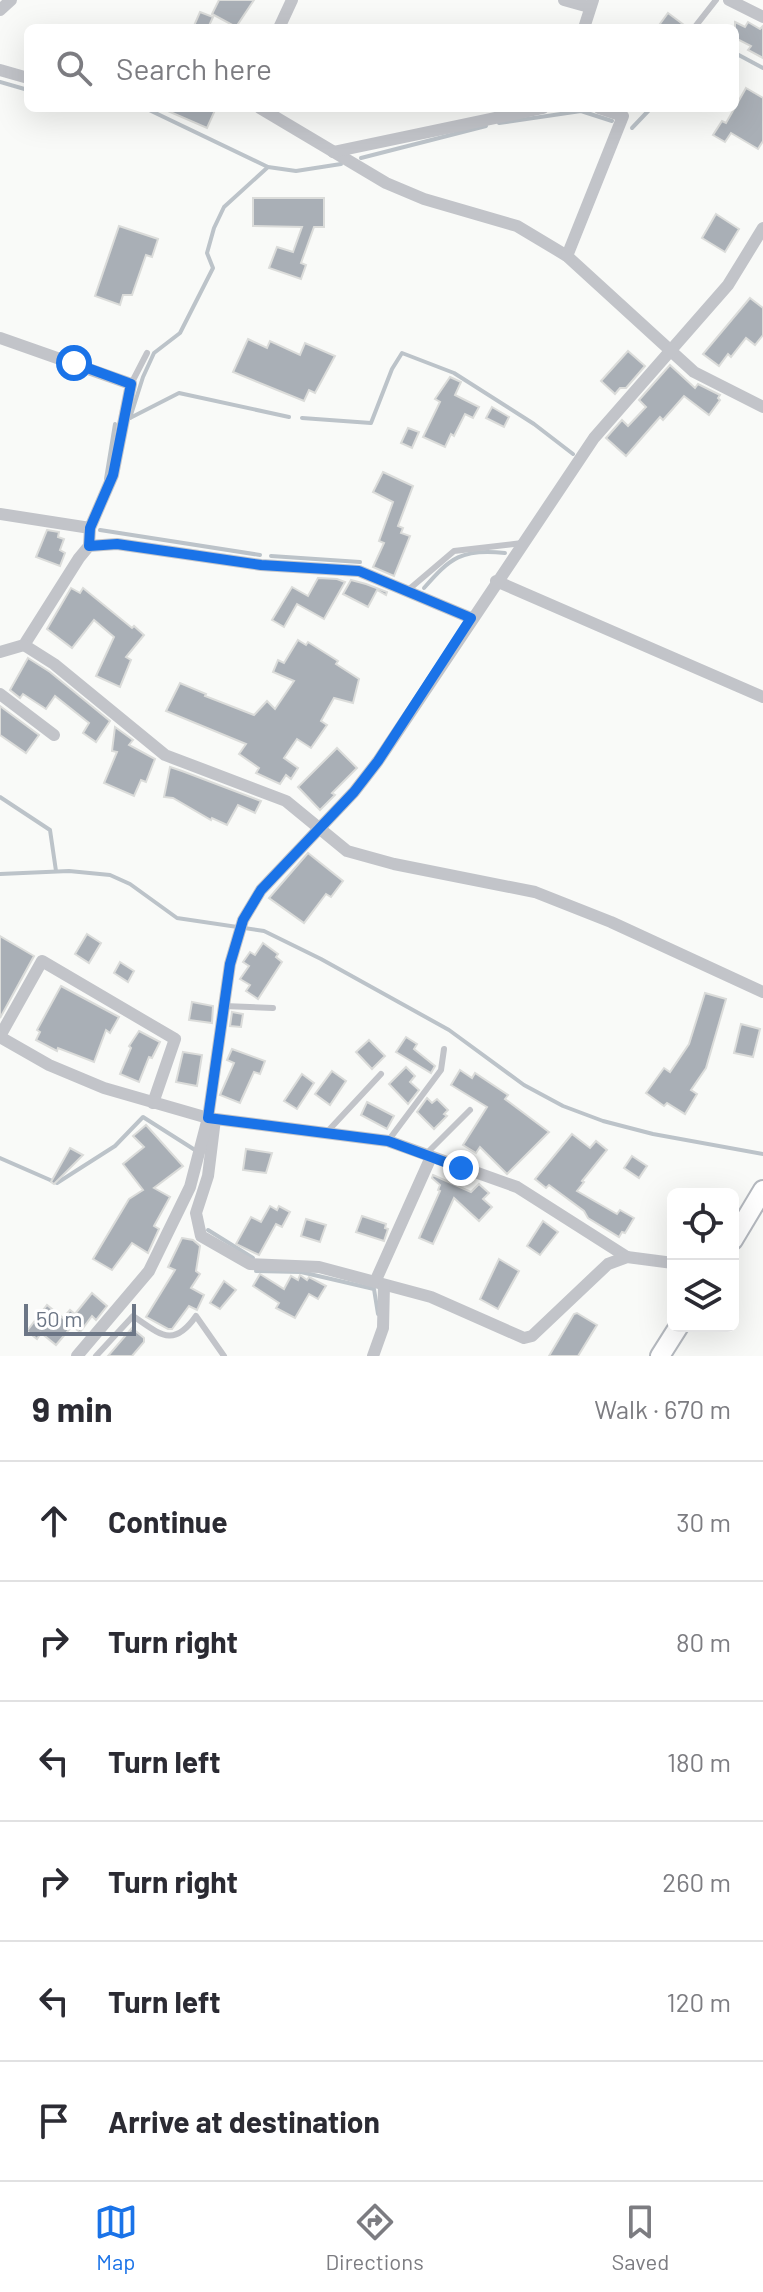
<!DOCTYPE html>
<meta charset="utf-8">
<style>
body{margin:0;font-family:Barlow,sans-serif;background:#f7f7f7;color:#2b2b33}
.controls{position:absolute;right:24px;bottom:24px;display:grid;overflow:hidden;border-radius:12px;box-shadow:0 8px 32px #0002}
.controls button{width:72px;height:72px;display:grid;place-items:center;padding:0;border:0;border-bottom:2px solid #e1e1e2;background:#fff;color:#2b2b33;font:40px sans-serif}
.scale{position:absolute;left:24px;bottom:20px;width:112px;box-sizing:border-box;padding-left:8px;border:4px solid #6c7686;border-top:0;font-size:22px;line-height:28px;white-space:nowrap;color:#6c7686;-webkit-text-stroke:6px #fff;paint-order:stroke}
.stop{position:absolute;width:24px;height:24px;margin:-18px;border:6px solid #1a73e8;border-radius:50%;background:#fff}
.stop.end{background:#1a73e8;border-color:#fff;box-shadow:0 2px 8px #0008}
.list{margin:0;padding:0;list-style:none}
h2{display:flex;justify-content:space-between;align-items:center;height:104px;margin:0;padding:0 32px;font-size:34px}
h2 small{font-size:26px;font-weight:400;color:#7c7c81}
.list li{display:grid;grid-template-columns:52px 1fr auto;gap:24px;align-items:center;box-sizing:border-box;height:120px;padding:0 32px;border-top:2px solid #e1e1e2}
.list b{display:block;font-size:30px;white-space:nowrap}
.list em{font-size:26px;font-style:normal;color:#7c7c81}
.icon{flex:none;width:44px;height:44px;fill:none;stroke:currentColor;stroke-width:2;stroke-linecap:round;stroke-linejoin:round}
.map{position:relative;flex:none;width:763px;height:1356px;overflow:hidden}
.search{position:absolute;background:#fff;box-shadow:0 8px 32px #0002;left:24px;right:24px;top:24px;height:88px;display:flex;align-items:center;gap:20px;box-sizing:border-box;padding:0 28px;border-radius:12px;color:#7c7c81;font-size:30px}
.sheet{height:824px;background:#fff}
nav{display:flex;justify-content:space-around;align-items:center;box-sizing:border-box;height:112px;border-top:2px solid #e1e1e2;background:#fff;font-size:22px;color:#7c7c81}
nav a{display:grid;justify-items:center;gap:4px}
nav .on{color:#1a73e8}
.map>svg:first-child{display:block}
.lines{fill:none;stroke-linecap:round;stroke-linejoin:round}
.stream{stroke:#bcc3c9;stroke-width:4}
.building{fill:#a9afb6;stroke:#dbdcda;stroke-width:2}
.secondary-casing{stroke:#b4b8be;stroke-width:22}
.lane{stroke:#c2c4c9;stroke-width:6}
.street{stroke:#c2c4c9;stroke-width:12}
.secondary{stroke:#fff;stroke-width:18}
.route{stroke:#1a73e8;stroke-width:10}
</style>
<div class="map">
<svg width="763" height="1356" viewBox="0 0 763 1356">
<rect width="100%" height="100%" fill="#f9faf8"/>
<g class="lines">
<g class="stream">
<polyline points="735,53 763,68"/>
<polyline points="0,82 28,90"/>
<polyline points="145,108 268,167 296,171 341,164"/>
<polyline points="499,123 581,111 612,121"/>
<polyline points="632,128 651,108"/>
<polyline points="361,158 486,126"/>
<polyline points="130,418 143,377 154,353 180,333 213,268 207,253 214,228 224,207 268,167"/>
<polyline points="130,418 179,393 289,417"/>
<polyline points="302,418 371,423 392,369 402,353 454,373 534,424 573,454"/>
<polyline points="106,479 115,424"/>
<polyline points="100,530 260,555"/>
<polyline points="271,556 360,562"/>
<path d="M424,588C450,558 462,548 505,553"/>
<polyline points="0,797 50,830 56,871"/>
<polyline points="0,874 69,871 110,875 130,884 177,918 264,931 321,959 449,1030 524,1085 563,1106 603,1121 653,1134 763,1154"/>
<polyline points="0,1158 57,1183 115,1146 143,1117 195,1150"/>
<polyline points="208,1230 253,1258"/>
<polyline points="256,1271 301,1272 374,1289 378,1314"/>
</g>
</g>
<g class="building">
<polygon points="219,0 254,0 236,27 212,14"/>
<polygon points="200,12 213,17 208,28 193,28"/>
<polygon points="668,13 688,28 657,28"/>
<polygon points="735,22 745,27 748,22 760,29 763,26 763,58 748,50 751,46 735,38"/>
<polygon points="746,88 763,98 763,141 758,149 731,133 725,142 713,135 722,121 726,123"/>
<polygon points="161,108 216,108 207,128"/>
<polygon points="253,198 324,198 324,227 314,227 301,263 306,265 301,279 269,268 277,247 293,252 302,227 253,226"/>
<polygon points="716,214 739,229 725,252 702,238"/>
<polygon points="119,226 158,239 152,257 146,255 132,295 123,295 120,305 95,296"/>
<polygon points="750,298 763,308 763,335 755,345 746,338 731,357 728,354 719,366 703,354"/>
<polygon points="248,339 267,348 270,341 300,355 305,343 335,356 315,393 309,390 304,401 233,372"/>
<polygon points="628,351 645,366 626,388 620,388 615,394 601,381"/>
<polygon points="670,365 695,388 698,384 720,395 718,398 720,400 709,415 684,396 663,420 660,417 626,456 606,438 622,420 628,426 646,407 639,400"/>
<polygon points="450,377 461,382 455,395 479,407 473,418 465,414 454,436 451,434 445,447 423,437 440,402 435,399"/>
<polygon points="492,407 509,417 504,427 486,418"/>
<polygon points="408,428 419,432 412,448 401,443"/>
<polygon points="383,472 413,486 398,526 403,528 401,533 410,536 394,576 373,567 384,543 379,541 393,502 373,492"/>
<polygon points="47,530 59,532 58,537 64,539 60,550 65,553 60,566 36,557"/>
<polygon points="318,578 337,579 345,582 324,619 297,604 284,627 272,620 292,587 308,596"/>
<polygon points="351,580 366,584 387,592 386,595 377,590 368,607 343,594"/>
<polygon points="71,588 80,593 83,588 132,628 134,626 144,635 126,657 131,660 120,687 96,676 114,637 94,620 72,648 47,629"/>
<polygon points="298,640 306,645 308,642 338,661 336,664 359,679 353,703 334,698 321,721 327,725 311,748 297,739 284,758 298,768 291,779 286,775 280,784 256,773 259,768 239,754 246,744 166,711 180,683 206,694 205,696 254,715 267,701 275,709 294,681 273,672 278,660 284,663"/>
<polygon points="28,658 50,672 110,721 96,742 83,733 89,723 55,696 46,709 23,694 20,698 10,690"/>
<polygon points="0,706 39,735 26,753 0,735"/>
<polygon points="115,727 133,740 129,745 155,759 146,782 141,780 134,796 104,783 117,752 112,751"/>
<polygon points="337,748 357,768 332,793 335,795 320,810 298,787"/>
<polygon points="170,767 182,771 261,801 255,813 238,805 227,825 212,818 211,820 173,798 164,797"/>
<polygon points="308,853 343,881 331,897 326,894 304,923 269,898"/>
<polygon points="87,934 101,943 89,963 75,954"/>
<polygon points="0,936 34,956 0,1018"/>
<polygon points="263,943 278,954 276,957 282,962 258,999 246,991 250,985 240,979 249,966 243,962 250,952 255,955"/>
<polygon points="120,962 134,971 128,982 114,973"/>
<polygon points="61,986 119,1017 110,1033 106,1030 94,1062 58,1048 57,1051 36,1040 40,1032 37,1030"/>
<polygon points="705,993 726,999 706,1068 691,1090 697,1094 685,1114 667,1103 664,1106 646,1093 664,1068 670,1072 689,1044"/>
<polygon points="192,1002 213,1006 212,1023 189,1020"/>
<polygon points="232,1012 243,1014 241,1027 230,1026"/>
<polygon points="741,1024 760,1029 753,1057 734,1053"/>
<polygon points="139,1031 160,1042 152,1058 149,1057 139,1082 120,1074 131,1048 129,1046"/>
<polygon points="406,1037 417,1044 414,1049 435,1066 431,1073 396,1052"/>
<polygon points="369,1040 385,1056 372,1069 356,1052"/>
<polygon points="232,1049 265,1061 260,1074 254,1072 240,1103 220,1095 234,1063 227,1060"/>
<polygon points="183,1052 202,1055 197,1086 176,1082"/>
<polygon points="406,1067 415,1076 410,1082 419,1090 408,1104 389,1084"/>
<polygon points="460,1070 472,1078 475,1073 508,1095 505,1099 549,1132 507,1174 480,1147 476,1153 463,1145 487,1107 451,1085"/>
<polygon points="332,1071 346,1081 330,1105 315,1094"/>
<polygon points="302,1074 314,1083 297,1109 284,1101"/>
<polygon points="427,1098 432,1103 437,1099 448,1110 444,1114 447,1116 434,1129 417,1112"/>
<polygon points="367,1102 394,1116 387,1129 361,1115"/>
<polygon points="146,1125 183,1166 154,1188 170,1197 154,1226 159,1229 148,1253 132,1243 112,1270 93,1259 129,1199 143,1190 123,1164 144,1147 133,1136"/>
<polygon points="572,1134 590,1148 596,1141 607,1150 582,1181 584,1182 577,1191 617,1214 620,1210 634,1218 625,1233 622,1232 619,1237 588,1218 584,1211 549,1185 546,1188 535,1179"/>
<polygon points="70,1148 83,1155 54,1184 51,1182"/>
<polygon points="246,1149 272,1153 266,1173 243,1170"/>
<polygon points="632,1156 647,1166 639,1178 624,1168"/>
<polygon points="433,1175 471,1192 479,1184 489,1193 483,1199 492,1207 479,1221 454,1198 433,1244 419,1238 440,1191 438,1190 440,1185 432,1178"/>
<polygon points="270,1206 277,1210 279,1206 290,1212 282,1227 276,1224 259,1255 236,1244 251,1217 261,1222"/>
<polygon points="362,1216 386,1224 385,1228 388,1229 384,1241 356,1232"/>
<polygon points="306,1219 326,1225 320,1242 301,1236"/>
<polygon points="543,1221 558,1232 540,1255 527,1246"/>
<polygon points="182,1238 193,1240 200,1246 196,1271 200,1274 191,1288 204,1295 197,1310 189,1306 172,1329 168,1329 146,1317 175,1270 168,1267"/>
<polygon points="499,1259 519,1271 498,1309 480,1299"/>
<polygon points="260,1274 284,1289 291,1276 298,1280 300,1275 307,1280 309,1277 326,1286 318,1299 309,1294 295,1318 276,1308 279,1303 253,1286"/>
<polygon points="224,1281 236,1290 220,1309 210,1303"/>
<polygon points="92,1293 107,1306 96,1320 92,1316 80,1332 72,1326 56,1345 41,1333 37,1339 27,1331 47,1305 63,1318 70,1310 75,1314"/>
<polygon points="577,1313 597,1325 578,1356 549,1356 574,1314"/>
<polygon points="132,1328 144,1338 144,1342 132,1356 108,1356"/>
</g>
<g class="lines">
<defs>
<g id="secondary">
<polyline points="733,1240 763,1190"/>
<polyline points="660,1356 679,1326"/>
</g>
</defs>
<use href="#secondary" class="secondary-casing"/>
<g class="lane">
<polyline points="694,28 716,0"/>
<polyline points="131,384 147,353"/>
<polyline points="407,591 454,551 522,543"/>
<polyline points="224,1006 273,1008"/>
<polyline points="327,1132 381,1074"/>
<polyline points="388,1141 441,1070 444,1049"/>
<polyline points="425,1155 470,1110"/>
<path d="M96,1356L133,1316C160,1334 173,1349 196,1316L224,1356"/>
</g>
<g class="street">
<polyline points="564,0 589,7"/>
<polyline points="729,0 763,17"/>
<polyline points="0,10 11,0"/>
<polyline points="279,28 292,0"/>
<polyline points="584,28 593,0"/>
<polyline points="0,70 28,78"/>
<polyline points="260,108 386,183 424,199 517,226 567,256 694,372 763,407"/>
<polyline points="333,152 543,108"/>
<polyline points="567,256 623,116 599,108"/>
<polyline points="0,338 131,384 113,475 90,528 89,546 79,558 24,645 0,652"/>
<polyline points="0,514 90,528"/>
<polyline points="89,546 117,544 261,565 359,571 471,618"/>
<polyline points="496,581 763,697"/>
<polyline points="24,645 54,664 165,755 286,801 347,851 394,864 535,892 611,922 763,992"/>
<polyline points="0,694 54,735"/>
<polyline points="0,1036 42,961 175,1039 153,1103"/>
<polyline points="0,1037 49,1065 104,1088 208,1118 388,1141 517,1187 627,1257"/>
<polyline points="215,1119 208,1176 196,1213 201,1236 250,1264 319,1267 431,1297 524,1338 532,1336 608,1264 627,1257 673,1263"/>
<polyline points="375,1282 431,1157"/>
<polyline points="77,1356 149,1271 190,1187 208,1118 230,964 243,920 261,890 354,792 378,761 594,438 728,285 763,228"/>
<polyline points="373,1356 383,1328 384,1285"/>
</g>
<use href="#secondary" class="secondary"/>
</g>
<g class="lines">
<polyline class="route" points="74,363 131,384 113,475 90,528 89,546 117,544 261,565 359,571 471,618 378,761 354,792 261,890 243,920 230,964 208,1118 388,1141 461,1168"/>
</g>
</svg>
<div class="controls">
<button><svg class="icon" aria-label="locate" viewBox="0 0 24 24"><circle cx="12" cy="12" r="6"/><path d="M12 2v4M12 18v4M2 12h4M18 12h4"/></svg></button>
<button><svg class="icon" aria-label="layers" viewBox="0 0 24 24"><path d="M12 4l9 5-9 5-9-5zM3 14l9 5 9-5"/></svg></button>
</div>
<div class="scale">50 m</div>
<div class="stop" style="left:74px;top:363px"></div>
<div class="stop end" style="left:461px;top:1168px"></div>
<div class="search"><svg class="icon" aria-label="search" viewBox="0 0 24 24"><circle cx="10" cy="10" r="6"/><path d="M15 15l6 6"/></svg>Search here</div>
</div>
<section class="sheet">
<h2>9 min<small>Walk · 670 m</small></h2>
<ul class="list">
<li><svg class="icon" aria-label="ahead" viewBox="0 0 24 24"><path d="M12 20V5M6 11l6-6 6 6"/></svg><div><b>Continue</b></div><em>30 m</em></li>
<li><svg class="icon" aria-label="right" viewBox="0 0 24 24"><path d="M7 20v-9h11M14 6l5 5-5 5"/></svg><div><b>Turn right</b></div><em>80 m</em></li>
<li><svg class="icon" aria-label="left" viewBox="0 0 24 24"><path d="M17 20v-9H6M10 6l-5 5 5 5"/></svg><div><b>Turn left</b></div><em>180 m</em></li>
<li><svg class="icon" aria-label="right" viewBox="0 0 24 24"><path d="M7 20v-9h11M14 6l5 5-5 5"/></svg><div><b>Turn right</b></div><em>260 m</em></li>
<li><svg class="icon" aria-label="left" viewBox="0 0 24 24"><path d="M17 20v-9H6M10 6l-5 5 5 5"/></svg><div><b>Turn left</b></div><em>120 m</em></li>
<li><svg class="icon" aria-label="arrive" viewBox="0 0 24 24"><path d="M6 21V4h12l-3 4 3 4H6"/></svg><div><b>Arrive at destination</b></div></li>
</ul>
</section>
<nav>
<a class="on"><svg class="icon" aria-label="map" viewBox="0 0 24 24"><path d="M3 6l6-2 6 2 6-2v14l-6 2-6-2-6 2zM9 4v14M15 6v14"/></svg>Map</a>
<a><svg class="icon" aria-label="directions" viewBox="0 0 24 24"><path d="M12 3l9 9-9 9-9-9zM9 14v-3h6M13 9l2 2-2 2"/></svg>Directions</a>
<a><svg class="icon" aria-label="saved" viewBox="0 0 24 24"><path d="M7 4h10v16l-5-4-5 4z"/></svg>Saved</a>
</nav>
